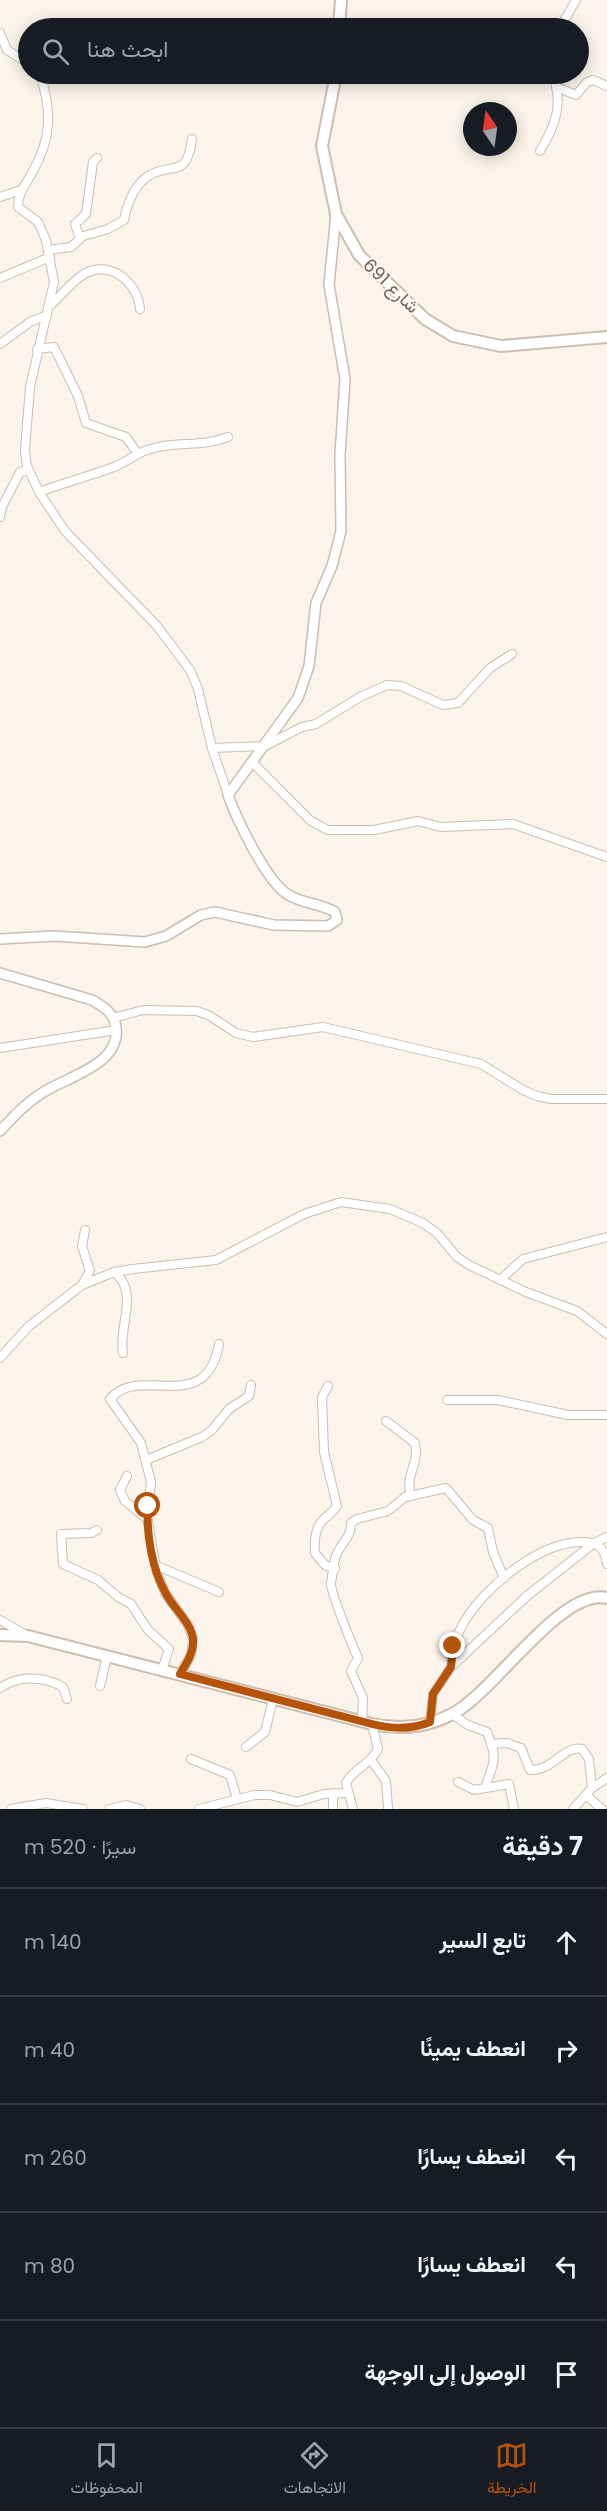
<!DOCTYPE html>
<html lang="ar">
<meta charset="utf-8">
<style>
body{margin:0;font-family:Poppins,Vazirmatn,sans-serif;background:#242831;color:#f1f3f6;direction:rtl}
.compass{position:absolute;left:463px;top:102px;width:54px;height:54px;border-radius:50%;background:#171b24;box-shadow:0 3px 15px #0003;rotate:347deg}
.stop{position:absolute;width:18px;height:18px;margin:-14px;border:4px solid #b45309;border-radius:50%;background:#fff}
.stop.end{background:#b45309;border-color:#fff;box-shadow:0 2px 6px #0008}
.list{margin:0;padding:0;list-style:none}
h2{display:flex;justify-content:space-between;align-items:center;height:78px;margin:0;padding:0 24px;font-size:26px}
h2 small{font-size:20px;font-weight:400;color:#9ea1a6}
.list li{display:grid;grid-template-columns:39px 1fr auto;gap:18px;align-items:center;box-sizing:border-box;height:108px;padding:0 24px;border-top:2px solid #363941}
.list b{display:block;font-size:22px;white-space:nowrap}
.list em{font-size:20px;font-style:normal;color:#9ea1a6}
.icon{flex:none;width:33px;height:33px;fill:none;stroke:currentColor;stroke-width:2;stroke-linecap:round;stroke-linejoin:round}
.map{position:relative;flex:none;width:607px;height:1809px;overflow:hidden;direction:ltr}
.search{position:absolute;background:#171b24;box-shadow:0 3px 15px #0003;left:18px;right:18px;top:18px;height:66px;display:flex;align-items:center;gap:15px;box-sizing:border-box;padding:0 21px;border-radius:33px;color:#9ea1a6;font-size:22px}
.sheet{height:618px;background:#171b24}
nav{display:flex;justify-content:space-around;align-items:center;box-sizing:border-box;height:84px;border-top:2px solid #363941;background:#171b24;font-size:16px;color:#9ea1a6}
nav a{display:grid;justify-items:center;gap:3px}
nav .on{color:#b45309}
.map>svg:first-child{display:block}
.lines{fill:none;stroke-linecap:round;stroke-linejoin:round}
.minor-casing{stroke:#ccbdb0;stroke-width:10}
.tertiary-casing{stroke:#ccbdb0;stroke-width:12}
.secondary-casing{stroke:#cebeae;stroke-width:14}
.minor{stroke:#fff;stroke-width:8}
.tertiary{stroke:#fff;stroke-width:9}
.secondary{stroke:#fff;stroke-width:10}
.route{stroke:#b45309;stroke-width:8}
.labels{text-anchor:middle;stroke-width:4.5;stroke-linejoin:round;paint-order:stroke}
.street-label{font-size:18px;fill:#725d50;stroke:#fdf8f0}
</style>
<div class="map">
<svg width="607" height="1809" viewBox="0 0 607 1809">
<rect width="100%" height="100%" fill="#faf4ea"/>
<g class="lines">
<defs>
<g id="minor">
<polyline points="560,28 576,0"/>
<polyline points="0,33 7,50 28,63"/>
<path d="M40,74C52,111 52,138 32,173C26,184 18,193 18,207L38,222L46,240L54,282L30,387L25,450L27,466L39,492L65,531L157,626L190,670L198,689L212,748L228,795"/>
<polyline points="556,74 556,87 576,95 587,82 593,80 607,86"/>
<path d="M540,151C552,131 562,110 556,87"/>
<polyline points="0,197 21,190"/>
<path d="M80,237L108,229L124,220C127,204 135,183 150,175C173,162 187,179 192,139"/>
<polyline points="48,250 71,247 80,239 75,224 86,214 93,162 97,158"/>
<polyline points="0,278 50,257"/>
<path d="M51,305C61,295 73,280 86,273C112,260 138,284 140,309"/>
<polyline points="0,344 30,322 47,315"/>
<polyline points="37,349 54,347 78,396 86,423 126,437 138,454"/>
<path d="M39,492C64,483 89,476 114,467C125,463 135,454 147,450C175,440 200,448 228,437"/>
<polyline points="0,517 2,507 20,472 28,470"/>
<polyline points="212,748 265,746 302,727 316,724 360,697 387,685 401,686 443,705 458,703 490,668 512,654"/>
<polyline points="252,762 311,821 328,830 374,830 418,821 441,827 513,824 607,857"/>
<polyline points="113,1018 143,1010 197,1011 210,1016 236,1033 253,1037 323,1027 481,1064 523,1090 537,1096 551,1099 607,1099"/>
<polyline points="0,1048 116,1030"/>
<path d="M114,1272C140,1291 118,1327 123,1353"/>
<polyline points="500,1280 523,1259 607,1237"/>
<polyline points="83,1283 90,1271 82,1246 85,1230"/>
<polyline points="0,1358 29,1326 82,1285 114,1272 133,1269 216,1260 304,1214 341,1202 390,1209 423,1223 437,1233 457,1257 469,1265 526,1292 577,1311 607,1334"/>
<path d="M328,1386L322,1397L324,1452L337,1506C333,1513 328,1514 323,1520C315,1527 314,1543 315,1553L325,1565L335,1569"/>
<polyline points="447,1400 498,1400 568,1415 607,1415"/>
<path d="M386,1421L415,1443C420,1464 404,1476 411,1496"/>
<polyline points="146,1460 202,1437 212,1430 229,1409 249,1396 251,1385"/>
<polyline points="127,1476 120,1490 125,1501 148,1520"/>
<polyline points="97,1530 91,1533 61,1534 63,1564 98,1580 118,1597 131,1604 148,1630 169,1649 162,1670"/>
<polyline points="155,1565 219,1592"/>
<polyline points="0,1620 26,1635"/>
<path d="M451,1667C451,1651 455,1638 463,1624C483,1588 541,1540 584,1542C599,1543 605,1549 607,1564"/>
<path d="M180,1674L191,1655L193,1639L188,1625L165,1593L157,1573L147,1516L151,1482L141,1443L110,1399C140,1363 206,1418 219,1344"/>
<polyline points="100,1686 107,1656"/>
<path d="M0,1688C18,1675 44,1676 63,1687L67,1699"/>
<path d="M452,1714L468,1725L487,1732L491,1744L507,1743L521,1748L530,1770C553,1771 564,1745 582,1749L589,1759L592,1788"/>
<path d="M362,1722L363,1698L351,1671L358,1658C353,1647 330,1591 331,1583C332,1578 334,1560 336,1556C341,1542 351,1539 351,1523L357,1519L388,1511L405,1497L446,1488L473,1520L488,1528L493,1552L504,1578"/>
<polyline points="430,1722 433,1694 451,1667 527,1596 594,1543 607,1537"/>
<polyline points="246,1747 265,1732 273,1699"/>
<polyline points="191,1759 230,1775 237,1799"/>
<polyline points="371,1760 386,1781 388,1808"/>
<polyline points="458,1782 474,1790 509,1784 514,1809"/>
<path d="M485,1788C490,1772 498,1760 491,1744"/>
<polyline points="586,1795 602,1809"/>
<polyline points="11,1809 46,1803 83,1809"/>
<polyline points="110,1809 126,1805 140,1809"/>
<polyline points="199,1809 254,1795 270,1795 297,1802 324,1794 346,1793"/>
<polyline points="333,1809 333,1793"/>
<path d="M353,1809L346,1783C355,1767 369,1766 378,1749L372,1724"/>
<polyline points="573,1809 592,1788 607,1778"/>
</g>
<g id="tertiary">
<path d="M0,939L54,936L145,942L166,936L201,915L215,912L274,925L328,926L337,920L335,912C320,903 302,904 287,894C266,880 237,820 228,795L298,698L309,666L316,603L332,566L341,531L340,455L345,379L329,285L336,214"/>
<path d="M0,973L92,1000C104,1007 114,1013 116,1027C121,1065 68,1076 42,1093C26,1103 13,1117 0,1131"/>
</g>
<g id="secondary">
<polyline points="339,28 341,0"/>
<polyline points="336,74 322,146 336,214 359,255 425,319 453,336 501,346 607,337"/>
<path d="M0,1635L28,1636L372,1724C400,1730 426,1728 452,1714C494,1693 561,1587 607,1598"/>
</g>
</defs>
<use href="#minor" class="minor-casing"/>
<use href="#tertiary" class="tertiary-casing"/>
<use href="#secondary" class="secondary-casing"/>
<use href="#minor" class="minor"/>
<use href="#tertiary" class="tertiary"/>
<use href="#secondary" class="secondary"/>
</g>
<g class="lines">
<path class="route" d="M148,1506C146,1533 152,1568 165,1592C172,1607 192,1623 193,1640C194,1653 186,1664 180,1674L372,1724C392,1729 411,1730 430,1722L433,1694L451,1667L453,1646"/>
</g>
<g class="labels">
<g class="street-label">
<text transform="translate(391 286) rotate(44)" y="6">شارع 691</text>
</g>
</g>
</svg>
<svg class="compass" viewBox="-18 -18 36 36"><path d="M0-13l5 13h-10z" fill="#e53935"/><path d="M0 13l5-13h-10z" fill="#9ea1a6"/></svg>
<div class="stop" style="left:148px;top:1506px"></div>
<div class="stop end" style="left:453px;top:1646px"></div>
<div class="search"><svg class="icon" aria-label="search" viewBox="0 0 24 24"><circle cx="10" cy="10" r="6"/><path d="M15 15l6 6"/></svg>ابحث هنا</div>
</div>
<section class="sheet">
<h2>7 دقيقة<small>سيرًا · 520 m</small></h2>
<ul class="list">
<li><svg class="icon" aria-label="ahead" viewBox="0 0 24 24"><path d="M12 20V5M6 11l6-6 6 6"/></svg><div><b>تابع السير</b></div><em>140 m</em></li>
<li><svg class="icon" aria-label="right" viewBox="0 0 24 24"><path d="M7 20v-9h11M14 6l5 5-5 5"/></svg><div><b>انعطف يمينًا</b></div><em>40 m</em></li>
<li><svg class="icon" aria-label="left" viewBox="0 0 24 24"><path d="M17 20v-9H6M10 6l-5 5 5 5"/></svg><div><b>انعطف يسارًا</b></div><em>260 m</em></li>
<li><svg class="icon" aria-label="left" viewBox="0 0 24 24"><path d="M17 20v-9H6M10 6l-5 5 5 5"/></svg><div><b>انعطف يسارًا</b></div><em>80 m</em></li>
<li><svg class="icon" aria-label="arrive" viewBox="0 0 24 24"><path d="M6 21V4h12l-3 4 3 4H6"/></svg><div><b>الوصول إلى الوجهة</b></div></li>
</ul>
</section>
<nav>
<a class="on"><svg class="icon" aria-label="map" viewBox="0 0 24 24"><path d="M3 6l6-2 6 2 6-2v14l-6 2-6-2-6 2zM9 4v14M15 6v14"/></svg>الخريطة</a>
<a><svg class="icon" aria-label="directions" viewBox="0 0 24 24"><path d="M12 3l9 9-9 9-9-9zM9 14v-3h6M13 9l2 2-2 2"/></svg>الاتجاهات</a>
<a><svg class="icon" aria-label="saved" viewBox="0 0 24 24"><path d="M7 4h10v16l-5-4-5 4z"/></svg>المحفوظات</a>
</nav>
